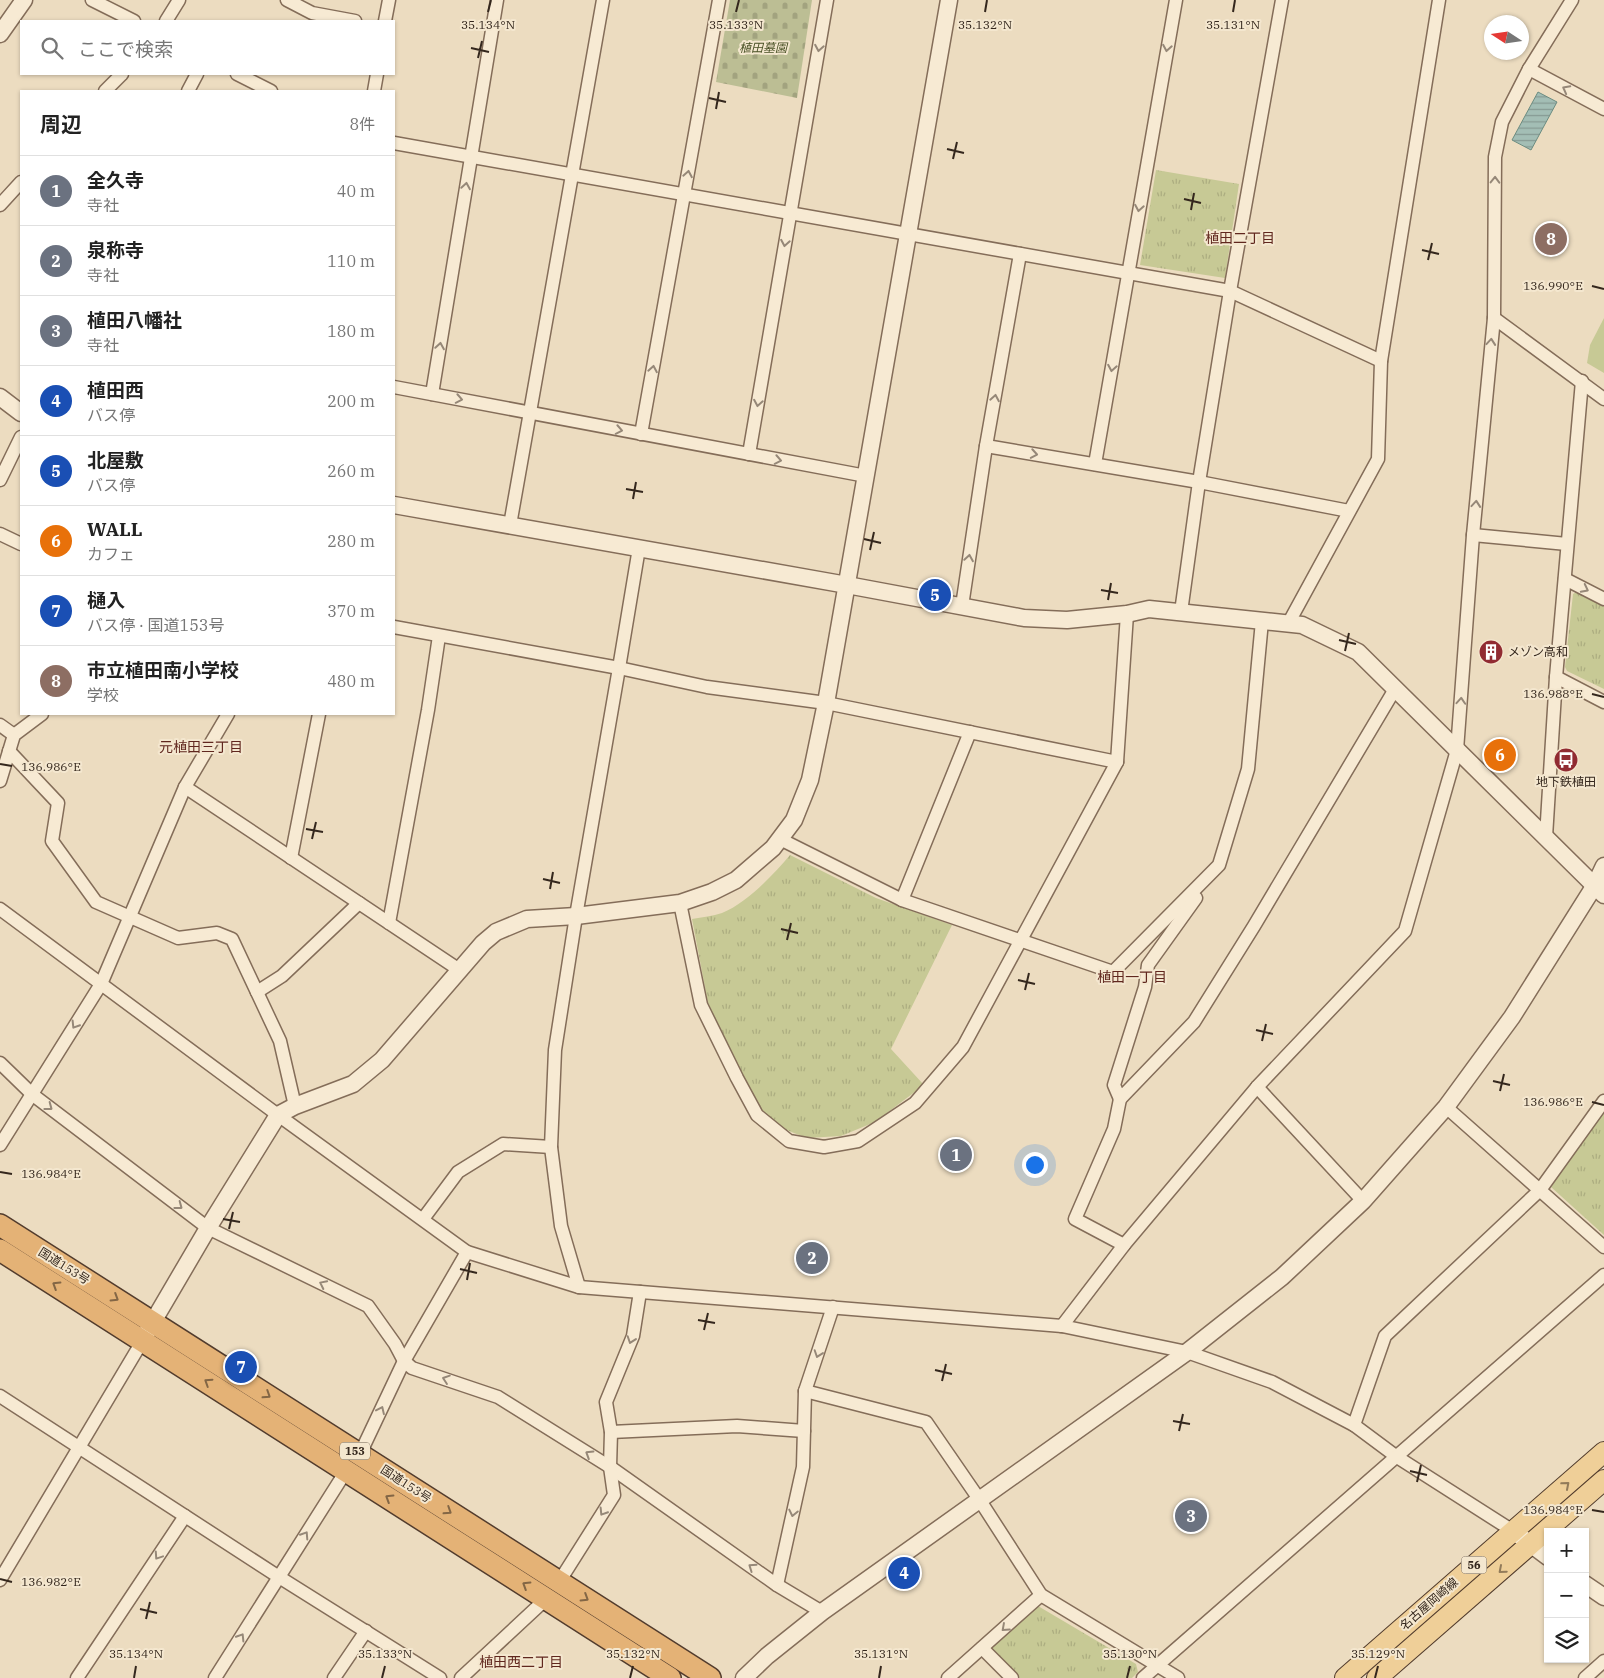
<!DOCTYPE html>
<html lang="ja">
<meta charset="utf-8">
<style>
body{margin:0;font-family:"IBM Plex Serif","Noto Sans JP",serif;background:#f2f2f2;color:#222}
.controls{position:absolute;right:15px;bottom:15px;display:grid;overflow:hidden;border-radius:0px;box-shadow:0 1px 4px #0004}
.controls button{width:45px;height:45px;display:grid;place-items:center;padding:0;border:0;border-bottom:1px solid #e0e0e0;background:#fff;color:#222;font:25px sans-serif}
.compass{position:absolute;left:1484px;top:15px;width:45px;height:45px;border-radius:50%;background:#fff;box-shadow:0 1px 4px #0004;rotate:282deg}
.you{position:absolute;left:1034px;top:1164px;width:18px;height:18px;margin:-12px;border:4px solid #fff;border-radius:50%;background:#1a73e8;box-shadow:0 0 0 8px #1a73e833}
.badge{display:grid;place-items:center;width:32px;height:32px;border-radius:50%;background:#d93025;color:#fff;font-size:16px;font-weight:700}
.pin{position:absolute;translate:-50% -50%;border:2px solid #fff;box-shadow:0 1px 5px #0006}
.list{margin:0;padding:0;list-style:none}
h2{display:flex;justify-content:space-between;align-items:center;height:65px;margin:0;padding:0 20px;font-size:21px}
h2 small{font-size:16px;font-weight:400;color:#767676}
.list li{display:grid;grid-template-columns:32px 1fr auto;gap:15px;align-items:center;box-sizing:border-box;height:70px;padding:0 20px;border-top:1px solid #e0e0e0}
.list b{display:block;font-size:19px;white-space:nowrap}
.list p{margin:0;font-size:16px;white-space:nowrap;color:#767676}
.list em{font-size:16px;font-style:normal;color:#767676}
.icon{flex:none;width:28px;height:28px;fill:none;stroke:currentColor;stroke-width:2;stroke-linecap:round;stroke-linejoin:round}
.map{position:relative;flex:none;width:1604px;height:1678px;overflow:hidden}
.search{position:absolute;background:#fff;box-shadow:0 1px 4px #0004;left:20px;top:20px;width:375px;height:55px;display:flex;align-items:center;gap:12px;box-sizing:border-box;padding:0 18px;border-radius:0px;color:#767676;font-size:19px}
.panel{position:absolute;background:#fff;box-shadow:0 1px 4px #0004;left:20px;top:90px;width:375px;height:625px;border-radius:0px}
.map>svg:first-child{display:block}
.cemetery{fill:url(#cemetery-stones)}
.park{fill:url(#park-tufts)}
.garden{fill:#c7c995}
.water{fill:url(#water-rules);stroke:#6b8c81}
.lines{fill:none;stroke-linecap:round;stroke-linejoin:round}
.minor-casing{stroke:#846d59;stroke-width:15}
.tertiary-casing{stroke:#846d59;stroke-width:19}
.primary-casing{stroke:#523c2d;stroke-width:22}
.trunk-casing{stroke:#523c2d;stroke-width:24}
.minor{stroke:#f7ead3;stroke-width:12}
.tertiary{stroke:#f7ead3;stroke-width:16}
.primary{stroke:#efcf98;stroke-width:20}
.trunk{stroke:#e4b276;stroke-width:21}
.oneway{stroke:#968878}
.oneway2{stroke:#836645}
.oneway3{stroke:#927b5a}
.ticks{fill:none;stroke:#34271d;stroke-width:2}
.labels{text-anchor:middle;stroke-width:4;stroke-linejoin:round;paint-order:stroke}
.shield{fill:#f4e7cf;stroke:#6e6152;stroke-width:1}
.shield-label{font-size:11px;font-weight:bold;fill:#34271d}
.park-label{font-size:12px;font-style:italic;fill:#485024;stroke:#f4e7cf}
.poi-label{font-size:12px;fill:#34271d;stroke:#f4e7cf;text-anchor:start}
.street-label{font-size:12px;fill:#34271d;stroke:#f4e7cf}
.neighbourhood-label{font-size:14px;fill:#60271e;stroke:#f4e7cf}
.ticks-label{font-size:12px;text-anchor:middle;fill:#34271d;stroke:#f4e7cf;stroke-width:4;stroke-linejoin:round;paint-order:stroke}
</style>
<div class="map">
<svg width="1604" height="1678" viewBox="0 0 1604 1678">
<defs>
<pattern id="cemetery-stones" width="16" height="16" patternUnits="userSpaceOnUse" patternTransform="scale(1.25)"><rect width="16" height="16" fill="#bcbe94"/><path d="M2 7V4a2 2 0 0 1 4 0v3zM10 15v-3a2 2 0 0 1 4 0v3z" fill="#a2a37f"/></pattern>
<pattern id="park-tufts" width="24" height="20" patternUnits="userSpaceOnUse" patternTransform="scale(1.25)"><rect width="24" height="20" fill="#c7c995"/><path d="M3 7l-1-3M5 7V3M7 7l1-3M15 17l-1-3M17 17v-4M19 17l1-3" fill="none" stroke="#acad80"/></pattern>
<pattern id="water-rules" width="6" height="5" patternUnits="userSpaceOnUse" patternTransform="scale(1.25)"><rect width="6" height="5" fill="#a3beb5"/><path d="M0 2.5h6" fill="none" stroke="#869a93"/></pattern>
</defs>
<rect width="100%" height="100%" fill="#ecdcc0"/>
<polygon class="cemetery" points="730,0 812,0 797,98 716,82"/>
<g class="park">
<polygon points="1156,170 1239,184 1225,278 1140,265"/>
<polygon points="1578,591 1604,604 1604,689 1567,671 1565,667 1573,594"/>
<path d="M790,855L876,898L952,925L891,1049L924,1085L875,1122L841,1136L807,1138L776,1126L753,1103L708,1003L692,919C702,917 713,916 722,913C747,903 773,875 790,855Z"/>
<polygon points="1604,1110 1604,1235 1551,1187"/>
<polygon points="1038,1606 1136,1664 1138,1672 1132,1678 1020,1678 991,1648"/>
</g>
<polygon class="garden" points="1604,318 1604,373 1587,363 1590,345"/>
<polygon class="water" points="1538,92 1557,102 1531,150 1512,140"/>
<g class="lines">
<defs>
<g id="minor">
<polyline points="92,0 134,21"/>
<polyline points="287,0 312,13 355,21"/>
<polyline points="166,21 179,0"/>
<polyline points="385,21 389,0"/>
<polyline points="1529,69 1604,109"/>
<polyline points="237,74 271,91"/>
<polyline points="105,91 122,74"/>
<polyline points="188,91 197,74"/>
<polyline points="374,91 377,74"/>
<polyline points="394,143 1230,291 1381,361"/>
<polyline points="0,205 21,182"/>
<polyline points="1494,318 1604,399"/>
<polyline points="394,387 866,476"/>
<polyline points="432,394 497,0"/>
<polyline points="641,434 719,0"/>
<polyline points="986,446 1199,482 1349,511"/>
<polyline points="749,454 827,0"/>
<polyline points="1095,464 1176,0"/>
<polyline points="0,480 21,437"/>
<polyline points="510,525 603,0"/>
<polyline points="0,534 21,544"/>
<polyline points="1473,535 1567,544"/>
<polyline points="1565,579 1604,599"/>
<polyline points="962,606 986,446 1020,254"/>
<polyline points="1181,612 1199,482 1230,291 1282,0"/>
<polyline points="1288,624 1378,459 1381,361 1439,0"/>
<polyline points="394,627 619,668 707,687 826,703 1117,762"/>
<polyline points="1556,677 1604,702"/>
<polyline points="0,725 14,735"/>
<polyline points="9,751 58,803 52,841 96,902 178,938 217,933 232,939 280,1041 295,1106"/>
<polyline points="0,781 14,735 42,714"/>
<polyline points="185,787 461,971"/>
<polyline points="1546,837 1556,677 1582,381"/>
<polyline points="780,839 902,900 1113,972 1219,865 1248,769 1262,621"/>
<polyline points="291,858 319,714"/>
<polyline points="1196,898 1148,965 1145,987 1114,1085 1120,1099 1194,1022 1254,926 1395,689"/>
<polyline points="902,900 970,732"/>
<polyline points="680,903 701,1005 737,1078 757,1115 789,1141 824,1147 858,1141 915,1103 963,1047 1117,762 1127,614"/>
<polyline points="0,909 278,1115 467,1252 579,1287 1062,1326 1187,1352 1272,1382 1354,1425"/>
<polyline points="389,923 428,710 439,636"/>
<polyline points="257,992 282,976 359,903"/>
<polyline points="0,1063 33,1095 208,1228 368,1306 395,1344 404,1361 412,1368 498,1397 610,1467 777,1585 822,1612"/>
<polyline points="1257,1087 1363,1201"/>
<polyline points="1120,1099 1114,1129 1075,1219 1124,1245"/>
<polyline points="1446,1107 1604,1247"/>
<polyline points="0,1145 101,984 185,787 228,714"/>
<polyline points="423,1219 458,1172 503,1144 551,1147"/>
<polyline points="579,1287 561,1226 551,1147 555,1050 576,916 619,668 639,548"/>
<polyline points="1062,1326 1124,1245 1257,1087 1405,931 1457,750 1473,535 1494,318 1495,157 1502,122 1529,69 1572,0"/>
<polyline points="805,1391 926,1422 979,1499 1041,1595 1178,1678"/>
<polyline points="0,1396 279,1577 440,1678"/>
<polyline points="611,1432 737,1426 804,1431"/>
<polyline points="360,1454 404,1361 467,1252"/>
<polyline points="1513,1531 1397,1457 1354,1425 1385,1336 1540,1190 1604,1101"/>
<polyline points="0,1580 143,1340"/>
<polyline points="559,1582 614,1495 610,1467 611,1432 606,1402 633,1336 640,1292"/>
<polyline points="777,1585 803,1467 805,1391 833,1307"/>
<polyline points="982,1648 1012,1678"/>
<polyline points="77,1678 185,1516"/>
<polyline points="215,1678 346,1471"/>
<polyline points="334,1678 366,1631"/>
<polyline points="461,1678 547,1598"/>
<polyline points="948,1678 1041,1595"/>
<polyline points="1143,1678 1604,1275"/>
<polyline points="1585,1678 1604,1661"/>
</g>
<g id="tertiary">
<polyline points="0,34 24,0"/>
<polyline points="0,397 21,413"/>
<polyline points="394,505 847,585 1024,618 1067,620 1127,614 1149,609 1302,625 1358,652 1604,895"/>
<polyline points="147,1332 208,1228 278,1115 295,1106 353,1084 382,1060 483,943 496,932 527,919 576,916 680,903 712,892 736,880 773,848 794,820 810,780 826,703 949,0"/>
<polyline points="1513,1531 1548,1557"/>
<polyline points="1585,1584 1604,1597"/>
<polyline points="744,1678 767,1656 822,1612 1187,1352 1282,1277 1363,1201 1446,1107 1512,1017 1595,885 1604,866"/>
</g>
<g id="primary">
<polyline points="1345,1678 1604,1452"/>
<polyline points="1377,1678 1604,1480"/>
</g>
<g id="trunk">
<polyline points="0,1225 710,1678"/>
<polyline points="0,1250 670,1678"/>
</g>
</defs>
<use href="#minor" class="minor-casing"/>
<use href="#tertiary" class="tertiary-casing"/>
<use href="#primary" class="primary-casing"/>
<use href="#trunk" class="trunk-casing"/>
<use href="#minor" class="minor"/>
<use href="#tertiary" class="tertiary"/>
<use href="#primary" class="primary"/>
<use href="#trunk" class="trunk"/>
</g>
<defs><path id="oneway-chevron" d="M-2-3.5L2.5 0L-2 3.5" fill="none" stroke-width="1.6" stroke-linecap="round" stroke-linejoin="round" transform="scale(1.25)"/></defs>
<g class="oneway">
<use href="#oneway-chevron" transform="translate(819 48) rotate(100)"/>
<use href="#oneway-chevron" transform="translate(1167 48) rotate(100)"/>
<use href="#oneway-chevron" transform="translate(1566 89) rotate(-152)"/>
<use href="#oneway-chevron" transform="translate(688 174) rotate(-80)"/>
<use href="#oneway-chevron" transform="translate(1495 180) rotate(-89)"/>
<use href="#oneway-chevron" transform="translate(466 186) rotate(-81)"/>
<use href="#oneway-chevron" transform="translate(1139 208) rotate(100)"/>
<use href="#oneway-chevron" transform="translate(785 243) rotate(100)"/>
<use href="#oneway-chevron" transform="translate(1491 342) rotate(-85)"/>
<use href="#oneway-chevron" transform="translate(440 346) rotate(-81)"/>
<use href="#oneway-chevron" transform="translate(1112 368) rotate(100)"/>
<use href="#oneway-chevron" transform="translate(653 369) rotate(-80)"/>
<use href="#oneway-chevron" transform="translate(995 398) rotate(-80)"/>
<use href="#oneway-chevron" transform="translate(459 399) rotate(11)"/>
<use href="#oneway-chevron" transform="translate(758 403) rotate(100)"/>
<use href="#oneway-chevron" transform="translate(619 430) rotate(11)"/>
<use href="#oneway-chevron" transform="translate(1034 454) rotate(10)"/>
<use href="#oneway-chevron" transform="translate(778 460) rotate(11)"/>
<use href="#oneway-chevron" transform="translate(1476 504) rotate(-85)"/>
<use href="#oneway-chevron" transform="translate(969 558) rotate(-81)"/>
<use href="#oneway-chevron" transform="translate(1585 589) rotate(27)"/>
<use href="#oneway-chevron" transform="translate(1461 701) rotate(-86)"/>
<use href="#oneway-chevron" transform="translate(75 1025) rotate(122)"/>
<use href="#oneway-chevron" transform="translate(49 1107) rotate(37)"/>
<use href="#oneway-chevron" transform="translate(179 1206) rotate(37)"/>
<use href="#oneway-chevron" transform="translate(323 1284) rotate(-154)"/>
<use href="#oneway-chevron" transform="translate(631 1340) rotate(109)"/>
<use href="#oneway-chevron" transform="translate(818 1354) rotate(109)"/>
<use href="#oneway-chevron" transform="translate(446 1379) rotate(-161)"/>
<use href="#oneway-chevron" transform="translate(381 1410) rotate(-65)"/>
<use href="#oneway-chevron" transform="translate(589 1454) rotate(-148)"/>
<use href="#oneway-chevron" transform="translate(603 1512) rotate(122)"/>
<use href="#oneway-chevron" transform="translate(793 1513) rotate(102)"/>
<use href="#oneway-chevron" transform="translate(305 1535) rotate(-57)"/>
<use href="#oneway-chevron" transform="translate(158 1556) rotate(124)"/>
<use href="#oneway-chevron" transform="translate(752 1567) rotate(-145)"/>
<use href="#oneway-chevron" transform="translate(1005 1628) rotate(138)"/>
<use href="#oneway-chevron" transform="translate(241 1637) rotate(-58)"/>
</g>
<g class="oneway2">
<use href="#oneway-chevron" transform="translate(56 1285) rotate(-148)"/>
<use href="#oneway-chevron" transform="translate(115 1298) rotate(32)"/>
<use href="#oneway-chevron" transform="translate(208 1382) rotate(-147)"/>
<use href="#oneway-chevron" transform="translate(267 1395) rotate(33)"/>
<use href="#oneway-chevron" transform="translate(389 1498) rotate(-148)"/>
<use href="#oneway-chevron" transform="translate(448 1511) rotate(33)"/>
<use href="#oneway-chevron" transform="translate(526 1585) rotate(-148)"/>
<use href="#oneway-chevron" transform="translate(585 1598) rotate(32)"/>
</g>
<g class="oneway3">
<use href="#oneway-chevron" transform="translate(1566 1485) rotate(-41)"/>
<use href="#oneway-chevron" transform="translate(1502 1570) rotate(139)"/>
</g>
<path class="ticks" d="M488,12L491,0M736,12L739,0M985,12L987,0M1233,12L1235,0M471,48L489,52M478,58L482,41M709,98L726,102M716,109L719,92M947,149L964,153M953,159L957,142M1184,199L1201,203M1191,210L1194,193M1422,250L1439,254M1428,260L1432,243M1592,286L1604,289M626,489L643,492M633,499L636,482M864,539L881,543M870,550L874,532M1101,590L1118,593M1108,600L1111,583M1339,640L1356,644M1345,651L1349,633M1592,694L1604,697M0,764L12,766M306,829L323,832M312,839L316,822M543,879L560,883M550,889L553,872M781,929L798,933M787,940L791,923M1018,980L1035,984M1025,990L1029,973M1256,1030L1273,1034M1262,1041L1266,1024M1493,1081L1510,1085M1500,1091L1504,1074M1592,1102L1604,1105M0,1172L12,1174M223,1219L240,1222M229,1229L233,1212M460,1269L477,1273M467,1280L470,1263M698,1320L715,1323M704,1330L708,1313M935,1370L952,1374M942,1381L946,1364M1173,1421L1190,1424M1179,1431L1183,1414M1410,1471L1427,1475M1417,1482L1421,1465M1592,1510L1604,1512M0,1579L12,1582M140,1609L157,1613M146,1619L150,1602M134,1678L136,1666M382,1678L385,1666M630,1678L633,1666M879,1678L881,1666M1127,1678L1130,1666M1375,1678L1378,1666"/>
<defs>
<symbol id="building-disc" viewBox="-11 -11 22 22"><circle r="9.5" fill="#912b32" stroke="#f4e7cf"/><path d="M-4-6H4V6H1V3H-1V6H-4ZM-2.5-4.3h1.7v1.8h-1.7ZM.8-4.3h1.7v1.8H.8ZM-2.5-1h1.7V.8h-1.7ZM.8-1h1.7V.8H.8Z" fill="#fff"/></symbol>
<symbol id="bus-disc" viewBox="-11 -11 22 22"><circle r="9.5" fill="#912b32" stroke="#f4e7cf"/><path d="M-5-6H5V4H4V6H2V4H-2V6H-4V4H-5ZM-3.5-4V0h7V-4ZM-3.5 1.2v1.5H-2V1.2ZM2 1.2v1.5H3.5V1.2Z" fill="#fff"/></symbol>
</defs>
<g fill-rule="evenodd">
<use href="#building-disc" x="1477" y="638" width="28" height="28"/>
<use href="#bus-disc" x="1552" y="746" width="28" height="28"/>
</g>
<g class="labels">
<g class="shield">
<rect x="340" y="1442.5" width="30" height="17" rx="4"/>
<rect x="1461.5" y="1556.5" width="25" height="17" rx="4"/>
</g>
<g class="shield-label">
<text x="355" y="1455">153</text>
<text x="1474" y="1569">56</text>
</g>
<g class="park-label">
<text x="763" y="52">植田墓園</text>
</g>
<g class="poi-label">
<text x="1508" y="656">メゾン高和</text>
<text x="1566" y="786" text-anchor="middle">地下鉄植田</text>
</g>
<g class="street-label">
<text transform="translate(64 1266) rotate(32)" y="4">国道153号</text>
<text transform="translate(406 1484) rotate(33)" y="4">国道153号</text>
<text transform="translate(1429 1604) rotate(-41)" y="4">名古屋岡崎線</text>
</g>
<g class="neighbourhood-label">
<text x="1240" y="243">植田二丁目</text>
<text x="201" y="752">元植田三丁目</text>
<text x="1132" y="982">植田一丁目</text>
<text x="521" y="1667">植田西二丁目</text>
</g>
</g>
<g class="ticks-label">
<text x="488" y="29">35.134°N</text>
<text x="736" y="29">35.133°N</text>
<text x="985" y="29">35.132°N</text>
<text x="1233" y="29">35.131°N</text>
<text x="1553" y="290">136.990°E</text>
<text x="1553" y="698">136.988°E</text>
<text x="51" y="771">136.986°E</text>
<text x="1553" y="1106">136.986°E</text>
<text x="51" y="1178">136.984°E</text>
<text x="1553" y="1514">136.984°E</text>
<text x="51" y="1586">136.982°E</text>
<text x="136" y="1658">35.134°N</text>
<text x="385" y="1658">35.133°N</text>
<text x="633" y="1658">35.132°N</text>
<text x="881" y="1658">35.131°N</text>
<text x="1130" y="1658">35.130°N</text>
<text x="1378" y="1658">35.129°N</text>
</g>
</svg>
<div class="controls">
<button>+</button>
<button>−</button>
<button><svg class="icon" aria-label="layers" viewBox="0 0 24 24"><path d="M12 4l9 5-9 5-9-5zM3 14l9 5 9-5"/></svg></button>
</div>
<svg class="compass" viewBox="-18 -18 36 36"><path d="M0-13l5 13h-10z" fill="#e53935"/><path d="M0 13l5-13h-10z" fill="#767676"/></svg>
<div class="you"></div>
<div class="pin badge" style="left:956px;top:1155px;background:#6b7280">1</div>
<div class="pin badge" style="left:812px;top:1258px;background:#6b7280">2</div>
<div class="pin badge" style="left:1191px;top:1516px;background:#6b7280">3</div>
<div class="pin badge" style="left:904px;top:1573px;background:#1a4fb4">4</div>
<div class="pin badge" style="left:935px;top:595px;background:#1a4fb4">5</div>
<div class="pin badge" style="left:1500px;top:755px;background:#e8710a">6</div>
<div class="pin badge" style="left:241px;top:1367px;background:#1a4fb4">7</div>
<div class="pin badge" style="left:1551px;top:239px;background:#8d6e63">8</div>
<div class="search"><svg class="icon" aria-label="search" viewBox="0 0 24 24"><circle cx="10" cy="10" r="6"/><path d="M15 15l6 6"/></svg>ここで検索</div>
<section class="panel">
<h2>周辺<small>8件</small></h2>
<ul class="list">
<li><span class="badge" style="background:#6b7280">1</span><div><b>全久寺</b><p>寺社</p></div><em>40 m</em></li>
<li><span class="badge" style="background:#6b7280">2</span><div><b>泉称寺</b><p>寺社</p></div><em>110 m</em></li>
<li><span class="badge" style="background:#6b7280">3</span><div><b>植田八幡社</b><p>寺社</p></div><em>180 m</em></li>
<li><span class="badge" style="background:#1a4fb4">4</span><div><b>植田西</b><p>バス停</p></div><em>200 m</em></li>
<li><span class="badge" style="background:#1a4fb4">5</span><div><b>北屋敷</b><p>バス停</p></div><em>260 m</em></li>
<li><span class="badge" style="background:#e8710a">6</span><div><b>WALL</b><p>カフェ</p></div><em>280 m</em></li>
<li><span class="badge" style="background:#1a4fb4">7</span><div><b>樋入</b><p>バス停 · 国道153号</p></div><em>370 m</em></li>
<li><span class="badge" style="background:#8d6e63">8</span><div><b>市立植田南小学校</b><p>学校</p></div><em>480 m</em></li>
</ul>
</section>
</div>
